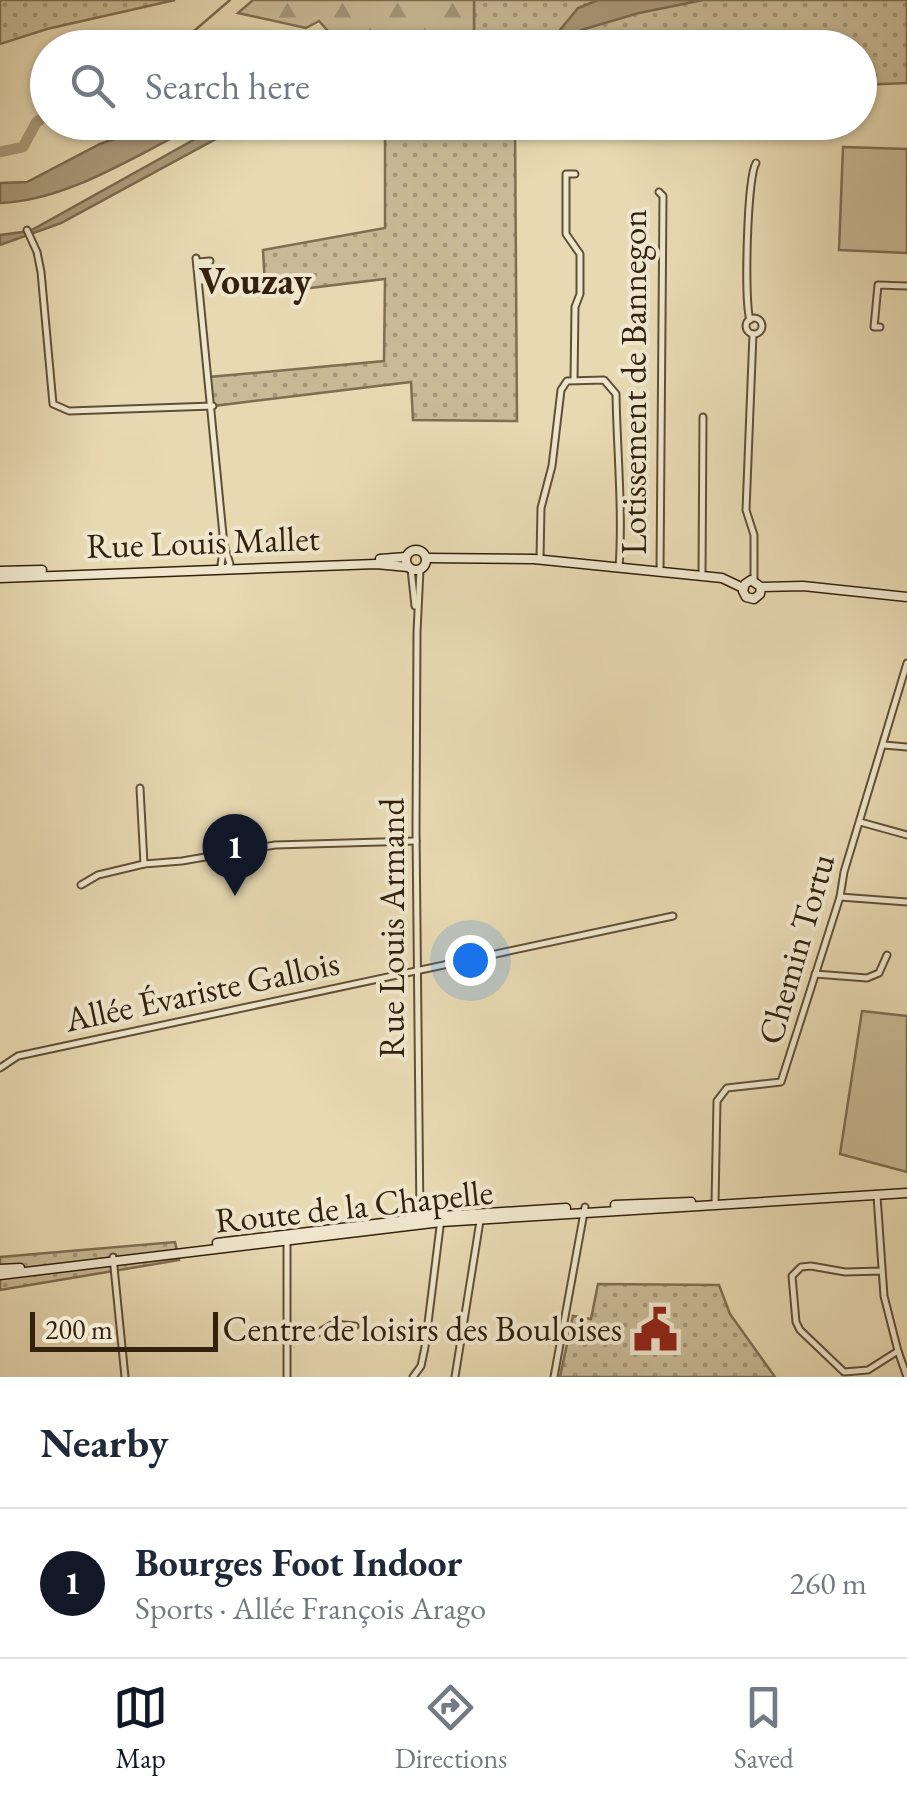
<!DOCTYPE html>
<meta charset="utf-8">
<style>
body{margin:0;font-family:"EB Garamond",serif;background:#f6f6f7;color:#1f2937}
.scale{position:absolute;left:30px;bottom:25px;width:188px;box-sizing:border-box;padding-left:10px;border:5px solid #33210e;border-top:0;font-size:28px;line-height:35px;white-space:nowrap;color:#33210e;-webkit-text-stroke:8px #efe6cd;paint-order:stroke}
.you{position:absolute;left:470px;top:960px;width:35px;height:35px;margin:-25px;border:8px solid #fff;border-radius:50%;background:#1a73e8;box-shadow:0 0 0 15px #1a73e833}
.badge{display:grid;place-items:center;width:65px;height:65px;border-radius:50%;background:#111827;color:#fff;font-size:32px;font-weight:700}
.pin{position:absolute;translate:-50% -82px;filter:drop-shadow(0 2px 5px #0008)}
.pin::after{content:'';position:absolute;top:52px;width:35px;height:30px;background:inherit;clip-path:polygon(0 0,100% 0,50% 100%)}
.list{margin:0;padding:0;list-style:none}
h2{display:flex;justify-content:space-between;align-items:center;height:130px;margin:0;padding:0 40px;font-size:42px}
h2 small{font-size:32px;font-weight:400;color:#747a83}
.list li{display:grid;grid-template-columns:65px 1fr auto;gap:30px;align-items:center;box-sizing:border-box;height:150px;padding:0 40px;border-top:2px solid #e0e1e3}
.list b{display:block;font-size:38px;white-space:nowrap}
.list p{margin:0;font-size:32px;white-space:nowrap;color:#747a83}
.list em{font-size:32px;font-style:normal;color:#747a83}
.icon{flex:none;width:55px;height:55px;fill:none;stroke:currentColor;stroke-width:2;stroke-linecap:round;stroke-linejoin:round}
.map{position:relative;flex:none;width:907px;height:1377px;overflow:hidden}
.search{position:absolute;background:#fff;box-shadow:0 2px 8px #0004;left:30px;right:30px;top:30px;height:110px;display:flex;align-items:center;gap:25px;box-sizing:border-box;padding:0 35px;border-radius:55px;color:#747a83;font-size:38px}
.sheet{height:280px;background:#fff}
nav{display:flex;justify-content:space-around;align-items:center;box-sizing:border-box;height:140px;border-top:2px solid #e0e1e3;background:#fff;font-size:28px;color:#747a83}
nav a{display:grid;justify-items:center;gap:5px}
nav .on{color:#111827}
.map>svg:first-child{display:block}
.grass{fill:url(#grass-dots);stroke:#7e6e52;stroke-width:2.5}
.forest{fill:url(#forest-firs);stroke:#7e6e52;stroke-width:2.5}
.park{fill:#c8ba96;stroke:#7e6e52;stroke-width:2.5}
.water{fill:#aa9a7a;stroke:#7a6a4f;stroke-width:2.5}
.lines{fill:none;stroke-linecap:round;stroke-linejoin:round}
.stream{stroke:#7a6a4f;stroke-width:2.5}
.river{stroke:#aa9a7a;stroke-width:11}
.minor-casing{stroke:#604f37;stroke-width:9}
.secondary-casing{stroke:#33210e;stroke-width:11}
.minor{stroke:#efe6cd;stroke-width:5}
.secondary{stroke:#efe6cd;stroke-width:8}
.labels{text-anchor:middle;stroke-width:8;stroke-linejoin:round;paint-order:stroke}
.street-label{font-size:35px;fill:#33210e;stroke:#efe6cd}
.poi-label{font-size:35px;fill:#33210e;stroke:#efe6cd;text-anchor:end}
.neighbourhood-label{font-size:38px;font-weight:bold;fill:#33210e;stroke:#efe6cd}
</style>
<div class="map">
<svg width="907" height="1377" viewBox="0 0 907 1377">
<defs>
<pattern id="grass-dots" width="8" height="8" patternUnits="userSpaceOnUse" patternTransform="scale(2.5)"><rect width="8" height="8" fill="#c8ba96"/><path d="M2 2h.1M6 6h.1" fill="none" stroke="#a39779" stroke-width="1.8" stroke-linecap="round"/></pattern>
<pattern id="forest-firs" width="22" height="20" patternUnits="userSpaceOnUse" patternTransform="scale(2.5)"><rect width="22" height="20" fill="#c8ba96"/><path d="M5 1l3.5 6h-7zM16 11l3.5 6h-7z" fill="#a39779"/></pattern>
</defs>
<rect width="100%" height="100%" fill="#e7d9b2"/>
<filter id="stains"><feTurbulence type="fractalNoise" baseFrequency=".002" numOctaves="4"/><feColorMatrix values="0 0 0 0 .2 0 0 0 0 .09 0 0 0 0 .02 0 0 0 .5 -.17"/></filter>
<radialGradient id="worn" r=".72"><stop offset=".6" stop-color="#630" stop-opacity="0"/><stop offset="1" stop-color="#630" stop-opacity=".3"/></radialGradient>
<g class="grass">
<polygon points="0,0 175,0 47,29 0,44"/>
<polygon points="474,0 907,0 907,83 860,85 860,48 474,48"/>
<polygon points="385,123 515,123 517,421 413,420 411,382 213,406 209,377 384,361 385,279 259,294 258,286 265,285 263,250 385,228"/>
<polygon points="175,1242 179,1260 0,1290 0,1257"/>
<polygon points="598,1284 719,1285 730,1314 775,1377 560,1377 573,1316 591,1319"/>
</g>
<polygon class="forest" points="253,0 474,0 474,47 409,47 388,36 356,33 336,40 319,21 306,28 238,13"/>
<g class="park">
<polygon points="843,147 907,149 907,253 839,250"/>
<polygon points="862,1011 907,1016 907,1172 840,1154"/>
</g>
<g class="water">
<polygon points="598,0 703,0 639,13 581,30 572,47 546,47 578,8"/>
<path d="M369,32L388,36L409,47H206L210,41C257,27 270,48 314,45C333,43 350,33 369,32Z"/>
<path d="M161,122L192,123L186,131C129,159 65,201 0,203V183L27,182L100,144Z"/>
<polygon points="224,123 258,123 216,139 61,223 0,245 0,235 30,231"/>
</g>
<g class="lines">
<polyline class="stream" points="160,48 187,37 230,0"/>
<polyline class="river" points="0,152 23,147 36,123 48,113"/>
<defs>
<g id="minor">
<polyline points="659,192 663,196 660,572"/>
<polyline points="27,230 37,252 41,272 53,404 69,411 213,406"/>
<polyline points="196,258 224,545"/>
<polyline points="197,262 210,261 201,281"/>
<circle cx="754" cy="326" r="8"/>
<path d="M750,320C744,300 747,178 756,163"/>
<polyline points="880,327 874,327 878,285 907,286"/>
<polyline points="753,334 746,510 754,535 754,580"/>
<polyline points="574,380 575,307 580,294 580,254 566,234 566,174 575,174"/>
<polygon points="224,545 230,564 225,569 221,565"/>
<path d="M540,558L541,508L552,466L561,390L567,381L604,380L616,394C617,452 623,510 619,568"/>
<polyline points="411,569 415,606"/>
<polyline points="702,576 703,417"/>
<polyline points="884,745 907,747"/>
<polyline points="140,788 144,864"/>
<polyline points="860,822 907,835"/>
<polyline points="81,885 98,875 144,864 182,861 275,845 416,841"/>
<polyline points="840,897 907,902"/>
<polyline points="815,974 867,978 879,973 887,955"/>
<polyline points="0,1068 18,1056 673,916"/>
<polyline points="877,1196 884,1296 898,1351 868,1370 844,1372 800,1330 796,1322 792,1276 801,1267 811,1266 845,1272 882,1271"/>
<polyline points="715,1204 717,1101 727,1088 781,1082 840,897 844,872 907,663"/>
<polyline points="420,1221 416,830 417,632 420,570"/>
<polyline points="287,1242 287,1377"/>
<polyline points="113,1257 125,1377"/>
<polyline points="287,1337 313,1336 333,1324 355,1326"/>
<polyline points="898,1351 907,1377"/>
<polyline points="413,1377 421,1366 425,1347 441,1219"/>
<polyline points="455,1377 480,1221"/>
<polyline points="554,1377 585,1207"/>
</g>
<g id="secondary">
<circle cx="416" cy="560" r="10"/>
<polyline points="426,558 534,559 722,578 743,588"/>
<polyline points="380,559 406,557"/>
<polyline points="0,571 42,570"/>
<polyline points="0,578 376,564 408,567"/>
<polyline points="761,587 760,594 754,599 746,597 743,591 745,584 751,580 761,587 803,586 907,597"/>
<polyline points="615,1205 691,1202"/>
<polyline points="217,1243 441,1216 566,1208"/>
<polyline points="0,1269 20,1268"/>
<polyline points="0,1275 441,1222 907,1193"/>
</g>
</defs>
<use href="#minor" class="minor-casing"/>
<use href="#secondary" class="secondary-casing"/>
<use href="#minor" class="minor"/>
<use href="#secondary" class="secondary"/>
</g>
<defs>
<symbol id="civic-bare" viewBox="-9 -9 18 18"><path d="M-.6-6.5H3V-4.5H.6V-3L4-1V1h2V6H-6V1h2V-1L-.6-3ZM-1.2 2.5V6h2.4V2.5Z" fill="#8f2418" stroke="#efe6cd" stroke-width="2.5" paint-order="stroke"/></symbol>
</defs>
<g fill-rule="evenodd">
<use href="#civic-bare" x="624" y="1298" width="63" height="63"/>
</g>
<g class="labels">
<g class="street-label">
<text transform="translate(634 382) rotate(-90)" y="12">Lotissement de Bannegon</text>
<text transform="translate(203 542) rotate(-2)" y="12">Rue Louis Mallet</text>
<text transform="translate(392 928) rotate(-90)" y="12">Rue Louis Armand</text>
<text transform="translate(796 949) rotate(-74)" y="12">Chemin Tortu</text>
<text transform="translate(202 991) rotate(-12)" y="12">Allée Évariste Gallois</text>
<text transform="translate(354 1206) rotate(-6)" y="12">Route de la Chapelle</text>
</g>
<g class="poi-label">
<text x="622" y="1341">Centre de loisirs des Bouloises</text>
</g>
<g class="neighbourhood-label">
<text x="255" y="294">Vouzay</text>
</g>
</g>
<rect width="100%" height="100%" filter="url(#stains)"/>
<rect width="100%" height="100%" fill="url(#worn)"/>
</svg>
<div class="scale">200 m</div>
<div class="you"></div>
<div class="pin badge" style="left:235px;top:896px">1</div>
<div class="search"><svg class="icon" aria-label="search" viewBox="0 0 24 24"><circle cx="10" cy="10" r="6"/><path d="M15 15l6 6"/></svg>Search here</div>
</div>
<section class="sheet">
<h2>Nearby<small></small></h2>
<ul class="list">
<li><span class="badge">1</span><div><b>Bourges Foot Indoor</b><p>Sports · Allée François Arago</p></div><em>260 m</em></li>
</ul>
</section>
<nav>
<a class="on"><svg class="icon" aria-label="map" viewBox="0 0 24 24"><path d="M3 6l6-2 6 2 6-2v14l-6 2-6-2-6 2zM9 4v14M15 6v14"/></svg>Map</a>
<a><svg class="icon" aria-label="directions" viewBox="0 0 24 24"><path d="M12 3l9 9-9 9-9-9zM9 14v-3h6M13 9l2 2-2 2"/></svg>Directions</a>
<a><svg class="icon" aria-label="saved" viewBox="0 0 24 24"><path d="M7 4h10v16l-5-4-5 4z"/></svg>Saved</a>
</nav>
